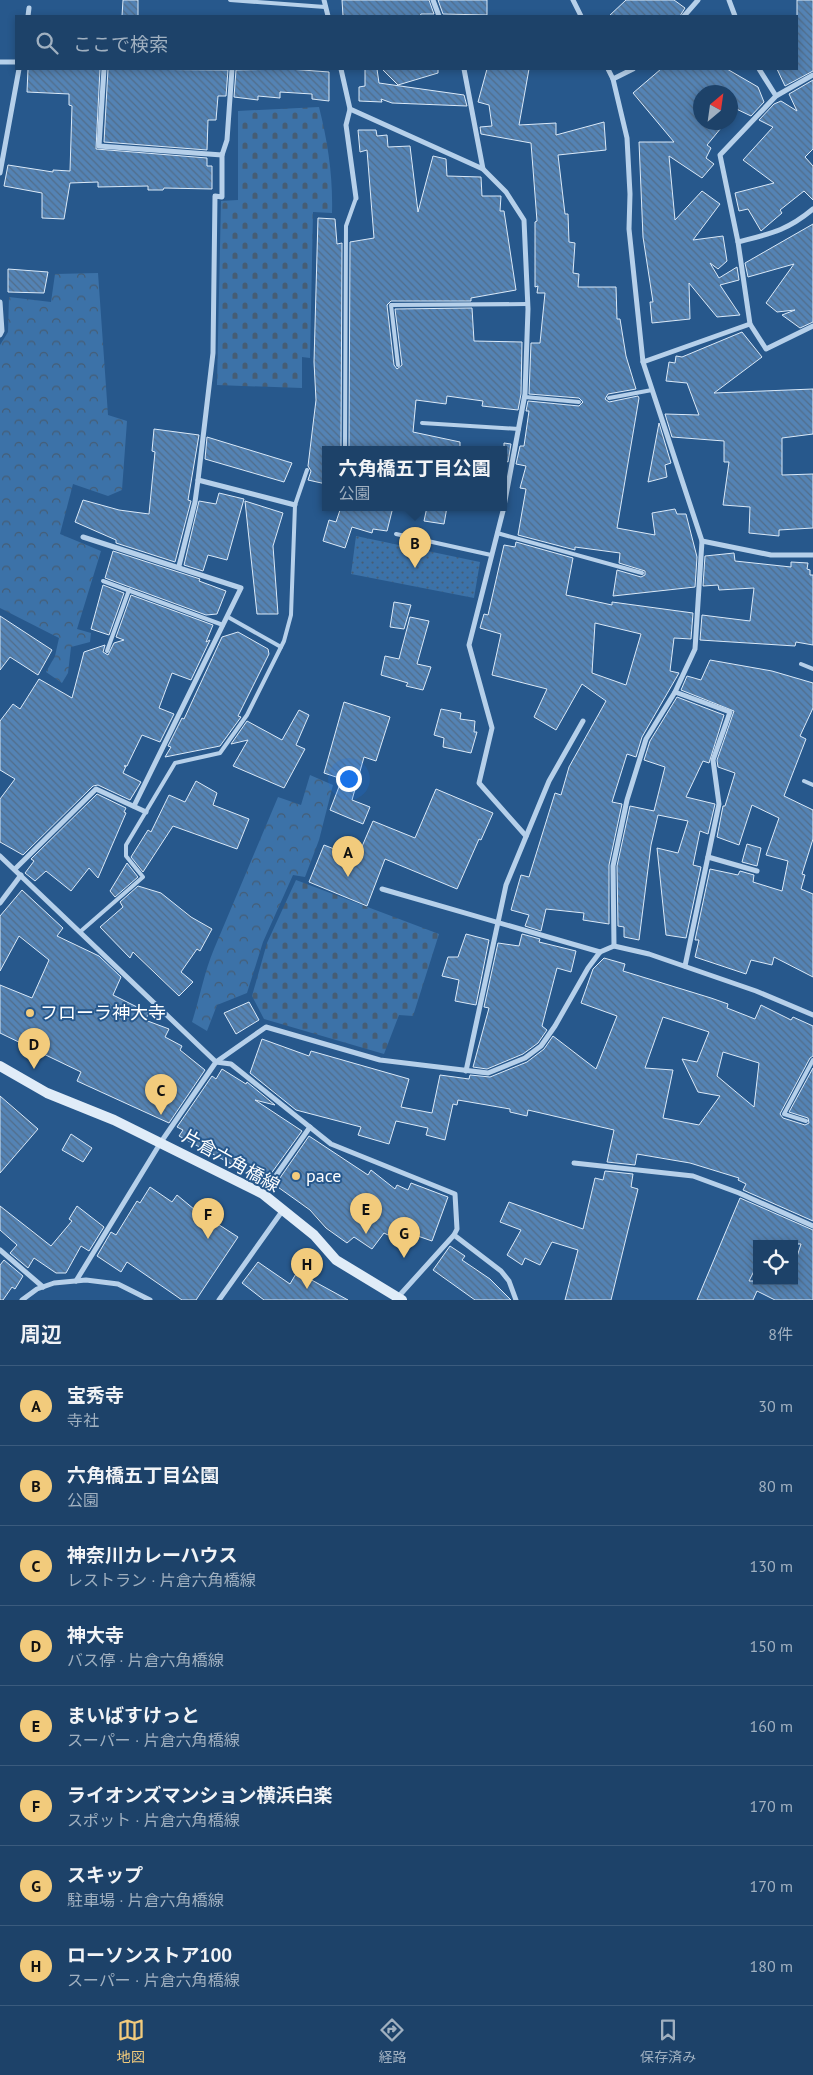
<!DOCTYPE html>
<html lang="ja">
<meta charset="utf-8">
<style>
body{margin:0;font-family:"PT Sans","Noto Sans JP",sans-serif;background:#25496f;color:#f1f3f6}
.controls{position:absolute;right:15px;bottom:15px;display:grid;overflow:hidden;border-radius:0px;box-shadow:0 2px 8px #0003}
.controls button{width:45px;height:45px;display:grid;place-items:center;padding:0;border:0;border-bottom:1px solid #3b5b7d;background:#1d4269;color:#f1f3f6;font:25px sans-serif}
.compass{position:absolute;left:693px;top:85px;width:45px;height:45px;border-radius:50%;background:#1d4269;box-shadow:0 2px 8px #0003;rotate:29deg}
.you{position:absolute;left:348px;top:778px;width:18px;height:18px;margin:-12px;border:4px solid #fff;border-radius:50%;background:#1a73e8;box-shadow:0 0 0 8px #1a73e833}
.badge{display:grid;place-items:center;width:32px;height:32px;border-radius:50%;background:#f2cb7c;color:#111;font-size:16px;font-weight:700}
.pin{position:absolute;translate:-50% -41px;filter:drop-shadow(0 1px 2px #0008)}
.pin::after{content:'';position:absolute;top:26px;width:18px;height:15px;background:inherit;clip-path:polygon(0 0,100% 0,50% 100%)}
.popup{position:absolute;left:322px;top:446px;width:185px;height:65px;box-sizing:border-box;display:grid;place-content:center;border-radius:0px;background:#1d4269;filter:drop-shadow(0 1px 4px #0005);font-size:16px;white-space:nowrap;color:#a0b0c0}
.popup b{font-size:19px;color:#f1f3f6}
.popup::after{content:'';position:absolute;left:50%;top:100%;margin-left:-10px;border:10px solid transparent;border-top-color:#1d4269}
.list{margin:0;padding:0;list-style:none}
h2{display:flex;justify-content:space-between;align-items:center;height:65px;margin:0;padding:0 20px;font-size:21px}
h2 small{font-size:16px;font-weight:400;color:#a0b0c0}
.list li{display:grid;grid-template-columns:32px 1fr auto;gap:15px;align-items:center;box-sizing:border-box;height:80px;padding:0 20px;border-top:1px solid #3b5b7d}
.list b{display:block;font-size:19px;white-space:nowrap}
.list p{margin:0;font-size:16px;white-space:nowrap;color:#a0b0c0}
.list em{font-size:16px;font-style:normal;color:#a0b0c0}
.icon{flex:none;width:28px;height:28px;fill:none;stroke:currentColor;stroke-width:2;stroke-linecap:round;stroke-linejoin:round}
.map{position:relative;flex:none;width:813px;height:1300px;overflow:hidden}
.search{position:absolute;background:#1d4269;box-shadow:0 2px 8px #0003;left:15px;right:15px;top:15px;height:55px;display:flex;align-items:center;gap:12px;box-sizing:border-box;padding:0 18px;border-radius:0px;color:#a0b0c0;font-size:19px}
.sheet{height:705px;background:#1d4269}
nav{display:flex;justify-content:space-around;align-items:center;box-sizing:border-box;height:70px;border-top:1px solid #3b5b7d;background:#1d4269;font-size:14px;color:#a0b0c0}
nav a{display:grid;justify-items:center;gap:2px}
nav .on{color:#f2cb7c}
.map>svg:first-child{display:block}
.forest{fill:url(#forest-crowns)}
.cemetery{fill:url(#cemetery-stones)}
.park{fill:url(#park-dots)}
.building{fill:url(#building-back-hatch);stroke:#dae9f8;fill-rule:evenodd}
.lines{fill:none;stroke-linecap:round;stroke-linejoin:round}
.lane{stroke:#b6d0ea;stroke-width:4}
.street{stroke:#b6d0ea;stroke-width:5}
.secondary{stroke:#e0ecf8;stroke-width:10}
.poi-dot{fill:#f2cb7c;stroke:#27588c;stroke-width:2}
.labels{text-anchor:middle;stroke-width:4;stroke-linejoin:round;paint-order:stroke}
.poi-label{font-size:18px;fill:#fff;stroke:#27588c;text-anchor:start}
.street-label{font-size:18px;fill:#fff;stroke:#27588c}
</style>
<div class="map">
<svg width="813" height="1300" viewBox="0 0 813 1300">
<defs>
<pattern id="forest-crowns" width="20" height="18" patternUnits="userSpaceOnUse" patternTransform="scale(1.25)"><rect width="20" height="18" fill="#3c72a8"/><path d="M2 6a3 3 0 1 1 6 0M12 15a3 3 0 1 1 6 0" fill="none" stroke="#455d75"/></pattern>
<pattern id="cemetery-stones" width="16" height="16" patternUnits="userSpaceOnUse" patternTransform="scale(1.25)"><rect width="16" height="16" fill="#3c72a8"/><path d="M2 7V4a2 2 0 0 1 4 0v3zM10 15v-3a2 2 0 0 1 4 0v3z" fill="#455d75"/></pattern>
<pattern id="park-dots" width="8" height="8" patternUnits="userSpaceOnUse" patternTransform="scale(1.25)"><rect width="8" height="8" fill="#3c72a8"/><path d="M2 2h.1M6 6h.1" fill="none" stroke="#455d75" stroke-width="1.8" stroke-linecap="round"/></pattern>
<pattern id="building-back-hatch" width="6" height="6" patternUnits="userSpaceOnUse" patternTransform="scale(1.25)"><rect width="6" height="6" fill="#5483b4"/><path d="M-1 5l2 2M0 0l6 6M5-1l2 2" fill="none" stroke="#516d8a"/></pattern>
</defs>
<rect width="100%" height="100%" fill="#27588c"/>
<g class="forest">
<polygon points="98,273 108,415 127,421 122,490 108,496 73,484 60,534 101,551 77,629 91,633 90,642 71,647 68,673 62,683 46,672 55,656 59,638 0,608 0,345 8,332 9,297 51,302 55,274"/>
<path d="M310,775L333,785L319,840L305,877L293,875L263,942L247,993L217,1005L207,1031L192,1022C200,997 204,973 214,949L278,797L301,805Z"/>
</g>
<g class="cemetery">
<path d="M319,107C328,143 333,176 332,213L313,212L310,358L302,357V388L217,385L221,201L238,200V111Z"/>
<polygon points="296,880 439,934 413,1016 399,1015 384,1054 264,1019 252,996 267,943"/>
</g>
<polygon class="park" points="356,536 480,562 474,598 351,574"/>
<g class="building">
<polygon points="123,0 138,0 138,16 122,16"/>
<polygon points="342,0 429,0 434,14 421,14 420,16 343,16"/>
<polygon points="438,0 487,0 487,15 443,14"/>
<polygon points="626,0 674,0 685,8 680,16 609,16"/>
<polygon points="797,0 813,0 813,71 785,86 777,69 797,69"/>
<polygon points="28,69 100,69 96,149 207,158 207,166 212,166 212,189 164,188 163,190 148,190 148,186 98,187 98,182 70,183 64,219 42,218 42,193 4,186 8,165 53,172 53,170 70,171 72,106 69,105 69,94 27,92"/>
<polygon points="108,69 228,70 226,96 218,96 216,120 208,120 207,150 104,142"/>
<polygon points="289,69 329,72 329,101 312,99 312,94 280,92 280,98 258,96 258,100 234,97 236,70"/>
<polygon points="365,69 377,69 379,83 464,95 467,106 392,103 381,99 382,102 359,101 359,87 365,86"/>
<polygon points="382,69 438,69 438,73 398,85"/>
<polygon points="487,69 529,69 519,125 556,123 556,135 604,122 606,150 558,155 565,214 568,214 569,242 575,243 573,273 579,274 578,287 616,287 617,319 620,319 626,356 636,389 608,394 605,399 609,402 638,396 639,398 617,528 655,535 652,513 675,509 677,514 686,514 697,557 695,587 613,596 617,570 641,577 645,575 645,571 619,563 620,553 575,547 575,550 518,535 526,489 520,488 526,466 516,464 520,446 524,446 529,411 526,411 528,401 579,406 583,402 579,398 529,394 531,343 540,343 545,293 537,293 538,286 535,287 535,222 537,221 531,143 481,134 480,127 492,126 489,105 478,102"/>
<polygon points="661,69 727,69 758,87 764,102 751,116 730,106 730,92 700,92 700,122 726,122 707,145 711,148 706,158 714,164 702,178 669,156 675,220 702,191 720,204 693,240 723,236 727,261 718,269 710,263 719,278 737,267 739,280 720,285 740,315 717,317 689,283 690,319 652,323 650,302 653,302 643,237 639,142 674,142 633,93"/>
<polygon points="813,80 813,149 805,157 813,166 813,200 804,191 780,210 782,213 761,231 748,209 739,211 735,193 774,183 743,160 773,127 759,120 774,104 781,101 797,111 789,94"/>
<polygon points="358,130 376,130 377,136 387,135 388,147 410,146 418,212 433,156 446,159 447,176 481,177 482,196 501,196 500,211 504,211 516,290 471,298 471,301 391,301 387,305 394,365 397,369 402,365 395,309 472,308 474,341 522,342 521,394 518,410 482,406 483,401 447,396 446,404 416,400 413,432 460,442 460,449 349,448 350,242 374,238 367,150 360,152"/>
<polygon points="318,218 335,219 337,244 342,243 341,448 326,449 326,484 308,480 311,471 308,466 316,400 314,362"/>
<polygon points="813,224 813,322 800,328 782,315 795,310 777,312 766,303 794,264 748,277 745,263"/>
<polygon points="8,269 48,272 44,293 8,292"/>
<polygon points="742,332 762,357 714,393 813,389 813,434 782,438 782,475 813,474 813,528 779,530 779,536 749,533 750,507 723,505 729,462 724,462 724,441 672,437 665,414 699,415 687,383 666,381 669,362 675,363 676,356 682,357"/>
<polygon points="659,423 671,463 665,465 667,477 648,482"/>
<polygon points="154,429 199,435 188,500 191,501 175,562 116,543 116,540 75,522 83,500 119,510 149,514 155,452 152,451"/>
<polygon points="207,437 292,463 284,482 205,459"/>
<polygon points="504,443 511,444 508,462 504,460"/>
<polygon points="219,493 244,499 227,560 208,555 203,571 184,565 199,501 216,504"/>
<polygon points="245,501 283,513 273,546 278,614 257,614"/>
<polygon points="341,507 393,507 387,531 373,529 372,533 352,527 345,548 323,541 329,520 336,522"/>
<polygon points="427,507 447,507 444,524 424,521"/>
<path d="M516,542L573,558L566,595L612,605V602L693,613L691,639L674,638L670,671L679,673L642,737L636,757L627,754L612,802L622,804L609,865V924L583,920L584,913L546,909L541,931L525,926L529,915L511,910L521,875L529,877L555,793L561,795L569,767L606,701L582,684L556,730L534,717L547,689L492,675L501,634L480,628L484,614L488,615L504,545L515,547ZM595,623L641,634L626,685L592,673Z"/>
<polygon points="113,551 200,579 199,581 226,591 217,614 206,615 105,578"/>
<polygon points="734,553 735,561 791,567 791,562 808,563 807,569 810,570 810,575 813,575 813,645 796,642 795,646 700,640 702,615 750,621 754,588 719,590 718,585 703,586 705,556"/>
<polygon points="103,585 124,593 109,635 91,629"/>
<polygon points="131,595 213,625 206,642 210,640 191,680 172,673 159,708 174,714 160,742 142,735 127,766 124,766 126,766 123,773 141,782 130,800 98,785 93,786 23,855 0,842 0,799 15,779 0,770 0,721 13,704 20,709 39,679 72,698 84,652 105,645 103,652 108,655 114,643 124,640 116,637"/>
<polygon points="394,602 411,605 404,629 390,627"/>
<polygon points="0,616 52,650 38,675 10,657 0,670"/>
<polygon points="410,617 429,621 417,664 431,667 423,690 406,686 408,683 381,675 385,656 399,659"/>
<polygon points="238,632 268,649 269,654 238,716 241,717 220,746 165,757 171,747 168,746 182,718 184,719 222,637"/>
<polygon points="710,660 772,671 813,683 813,708 800,736 806,739 784,796 813,810 813,839 802,874 805,875 801,889 813,894 813,977 774,957 772,965 751,960 746,974 695,957 699,940 695,940 710,869 738,875 740,871 754,875 753,882 782,891 788,861 766,855 779,818 752,805 739,845 717,837 723,806 725,806 735,773 718,767 717,760 734,711 681,690 687,676 701,680"/>
<polygon points="677,697 724,715 709,763 703,761 686,797 715,804 708,834 700,831 693,865 701,867 686,938 666,935 657,848 678,853 688,821 658,815 651,845 639,940 624,937 624,927 618,926 617,866 630,806 654,811 665,767 644,760 650,741"/>
<polygon points="344,702 390,717 376,761 364,757 352,800 370,807 363,824 330,810 342,779 324,773"/>
<polygon points="441,709 461,713 460,719 475,721 474,732 477,732 471,753 443,747 444,738 434,735"/>
<polygon points="299,710 309,715 296,745 305,749 284,788 233,766 248,740 231,744 247,721 282,740"/>
<polygon points="196,781 217,793 213,805 249,819 237,849 173,826 143,872 131,857 148,830 151,832 169,795 185,802"/>
<polygon points="436,789 493,813 481,840 479,839 457,889 385,859 367,906 309,882 324,845 357,858 373,821 415,838"/>
<polygon points="97,794 126,808 124,812 126,813 98,878 89,868 71,891 46,871 35,881 25,873 34,861 31,859"/>
<polygon points="747,844 761,848 757,866 742,862"/>
<polygon points="127,863 138,877 115,897 110,891"/>
<polygon points="138,886 161,893 191,917 212,929 200,951 197,949 181,972 193,982 179,996 133,952 130,958 100,927 123,907 120,902"/>
<polygon points="22,890 63,928 57,936 99,956 121,977 113,995 149,1013 145,1020 169,1029 165,1037 182,1046 180,1050 205,1070 169,1123 77,1081 81,1072 0,1033 0,985 32,998 49,960 19,936 0,971 0,916"/>
<polygon points="466,934 489,940 476,1005 455,1001 459,980 442,976 448,957 458,957"/>
<polygon points="522,934 540,939 539,942 576,951 571,972 557,968 542,1026 547,1030 538,1043 523,1054 487,1069 473,1067 489,1008 484,1007 498,943 519,946"/>
<path d="M604,958L625,964L623,971L711,998L728,1004L727,1008L755,1019L761,1005L791,1020L793,1017L813,1026V1056L810,1058L780,1114L783,1118L805,1125L809,1123L808,1118L789,1112L813,1068V1221L743,1190L746,1184L738,1180L739,1178L690,1163L637,1154L635,1165L607,1162L614,1130L528,1110L527,1116L510,1112V1109L458,1100L457,1105L453,1104L445,1140L426,1135L428,1128L396,1121L389,1144L358,1135L361,1127L296,1110L250,1073L262,1039L309,1056L311,1051L409,1079L401,1107L432,1113L440,1075L469,1079L470,1075L490,1077L527,1062L544,1049L553,1036L596,1069L617,1016L581,1003L593,969ZM663,1017L709,1032L697,1062L682,1059L698,1092L720,1096L699,1125L663,1118L673,1070L645,1068ZM723,1052L759,1063L754,1107L717,1076Z"/>
<polygon points="249,1002 259,1020 236,1034 224,1013"/>
<polygon points="222,1069 246,1084 247,1082 275,1105 255,1100 302,1131 265,1182 179,1136 183,1130 177,1127 212,1076 216,1079"/>
<polygon points="0,1096 38,1129 0,1173"/>
<polygon points="71,1134 92,1148 83,1162 62,1150"/>
<polygon points="309,1136 368,1175 371,1170 395,1189 397,1185 408,1190 411,1183 448,1197 432,1241 392,1227 388,1235 384,1233 372,1249 354,1237 347,1243 326,1228 310,1210 275,1185"/>
<polygon points="605,1171 633,1174 631,1187 638,1189 611,1300 565,1300 578,1250 552,1242 540,1265 525,1258 522,1265 507,1255 521,1230 500,1222 509,1202 583,1229 595,1178 603,1180"/>
<polygon points="150,1187 172,1202 177,1195 212,1224 213,1221 238,1237 196,1300 182,1300 127,1262 121,1272 97,1256 111,1232 116,1235 137,1201 140,1203"/>
<path d="M740,1198L813,1230V1300H775L757,1291L753,1300H697ZM757,1244H801L794,1266V1281H749L757,1265Z"/>
<polygon points="0,1206 51,1246 72,1221 69,1219 77,1206 104,1227 89,1251 81,1246 66,1273 56,1273 34,1258 28,1268 10,1253 17,1245 0,1230"/>
<polygon points="450,1246 465,1256 462,1260 490,1279 511,1300 475,1300 433,1270"/>
<polygon points="4,1260 23,1276 15,1289 12,1287 3,1300 0,1300 0,1265"/>
<polygon points="258,1262 290,1284 297,1272 348,1300 264,1300 242,1283"/>
</g>
<g class="lines">
<g class="lane">
<polyline points="230,0 325,7"/>
<polyline points="398,365 391,305 527,304"/>
<polyline points="525,397 579,402"/>
<polyline points="609,398 652,390"/>
<polyline points="422,423 519,429"/>
<polyline points="345,449 346,226 356,198"/>
<polyline points="497,533 642,573"/>
<polyline points="396,534 491,555"/>
<polyline points="103,581 223,625"/>
<polyline points="228,617 281,647"/>
<polyline points="107,651 129,590"/>
<polyline points="801,664 813,669"/>
<polyline points="804,781 813,785"/>
<polyline points="81,931 143,877 126,856 126,845 175,763 220,753 247,715 284,641 291,615 295,505 307,470"/>
<polyline points="806,1121 784,1114 813,1060"/>
</g>
<g class="street">
<polyline points="324,0 328,16"/>
<polyline points="433,0 439,16"/>
<polyline points="573,0 581,16"/>
<polyline points="729,0 735,16"/>
<polyline points="28,16 29,8"/>
<polyline points="684,16 698,0"/>
<polyline points="0,62 16,62"/>
<polyline points="104,69 99,146 222,155 227,140 232,69"/>
<polyline points="341,69 350,109 483,169 506,192 524,220 528,309 525,394 504,506"/>
<polyline points="464,69 483,169"/>
<polyline points="608,69 613,79 627,138 630,194 629,229 643,362 702,541 695,649 675,692 646,739 627,800 613,866 614,946"/>
<polyline points="759,69 776,96"/>
<polyline points="813,75 776,96 720,155 738,242 750,324 766,349 813,326"/>
<polyline points="613,79 633,69"/>
<polyline points="350,109 346,125 356,198"/>
<polyline points="0,173 19,69"/>
<path d="M738,242C769,234 787,231 813,209"/>
<polyline points="0,302 2,331 0,335"/>
<polyline points="643,362 750,324"/>
<polyline points="198,480 213,353 215,196 222,197 222,155"/>
<polyline points="504,507 469,645 492,728 479,783 526,836"/>
<polyline points="83,537 241,588 134,806"/>
<polyline points="702,541 771,555 813,555"/>
<polyline points="179,566 195,502 198,480 295,505"/>
<polyline points="675,692 730,712 713,760 719,804 685,966"/>
<polyline points="0,856 216,1062 231,1064 331,1144 455,1194 457,1229 454,1235 501,1271 509,1281 516,1300"/>
<polyline points="708,857 757,871"/>
<polyline points="15,869 96,789 146,812"/>
<polyline points="382,889 600,952"/>
<polyline points="0,903 21,875"/>
<polyline points="466,1071 506,885 549,781 583,721"/>
<polyline points="574,1163 693,1176 739,1193 813,1226"/>
<polyline points="263,1194 310,1127"/>
<polyline points="0,1250 43,1287"/>
<polyline points="76,1281 161,1142 216,1062 266,1027 380,1060 488,1073 525,1058 541,1046 555,1026 588,968 600,952 614,946 649,954 756,991 813,1015"/>
<polyline points="398,1297 454,1235"/>
<polyline points="22,1300 37,1289 54,1283 86,1280 118,1284 150,1300"/>
<polyline points="219,1300 283,1210"/>
</g>
<polyline class="secondary" points="0,1066 47,1093 114,1120 263,1194 314,1235 336,1260 402,1300"/>
</g>
<g class="poi-dot">
<circle cx="30" cy="1013" r="5"/>
<circle cx="296" cy="1176" r="5"/>
</g>
<g class="labels">
<g class="poi-label">
<text x="40" y="1019">フローラ神大寺</text>
<text x="306" y="1182">pace</text>
</g>
<g class="street-label">
<text transform="translate(231 1161) rotate(29)" y="6">片倉六角橋線</text>
</g>
</g>
</svg>
<div class="controls">
<button><svg class="icon" aria-label="locate" viewBox="0 0 24 24"><circle cx="12" cy="12" r="6"/><path d="M12 2v4M12 18v4M2 12h4M18 12h4"/></svg></button>
</div>
<svg class="compass" viewBox="-18 -18 36 36"><path d="M0-13l5 13h-10z" fill="#e53935"/><path d="M0 13l5-13h-10z" fill="#a0b0c0"/></svg>
<div class="you"></div>
<div class="pin badge" style="left:348px;top:877px">A</div>
<div class="pin badge" style="left:415px;top:568px">B</div>
<div class="popup"><b>六角橋五丁目公園</b>公園</div>
<div class="pin badge" style="left:161px;top:1115px">C</div>
<div class="pin badge" style="left:34px;top:1069px">D</div>
<div class="pin badge" style="left:366px;top:1234px">E</div>
<div class="pin badge" style="left:208px;top:1239px">F</div>
<div class="pin badge" style="left:404px;top:1258px">G</div>
<div class="pin badge" style="left:307px;top:1289px">H</div>
<div class="search"><svg class="icon" aria-label="search" viewBox="0 0 24 24"><circle cx="10" cy="10" r="6"/><path d="M15 15l6 6"/></svg>ここで検索</div>
</div>
<section class="sheet">
<h2>周辺<small>8件</small></h2>
<ul class="list">
<li><span class="badge">A</span><div><b>宝秀寺</b><p>寺社</p></div><em>30 m</em></li>
<li><span class="badge">B</span><div><b>六角橋五丁目公園</b><p>公園</p></div><em>80 m</em></li>
<li><span class="badge">C</span><div><b>神奈川カレーハウス</b><p>レストラン · 片倉六角橋線</p></div><em>130 m</em></li>
<li><span class="badge">D</span><div><b>神大寺</b><p>バス停 · 片倉六角橋線</p></div><em>150 m</em></li>
<li><span class="badge">E</span><div><b>まいばすけっと</b><p>スーパー · 片倉六角橋線</p></div><em>160 m</em></li>
<li><span class="badge">F</span><div><b>ライオンズマンション横浜白楽</b><p>スポット · 片倉六角橋線</p></div><em>170 m</em></li>
<li><span class="badge">G</span><div><b>スキップ</b><p>駐車場 · 片倉六角橋線</p></div><em>170 m</em></li>
<li><span class="badge">H</span><div><b>ローソンストア100</b><p>スーパー · 片倉六角橋線</p></div><em>180 m</em></li>
</ul>
</section>
<nav>
<a class="on"><svg class="icon" aria-label="map" viewBox="0 0 24 24"><path d="M3 6l6-2 6 2 6-2v14l-6 2-6-2-6 2zM9 4v14M15 6v14"/></svg>地図</a>
<a><svg class="icon" aria-label="directions" viewBox="0 0 24 24"><path d="M12 3l9 9-9 9-9-9zM9 14v-3h6M13 9l2 2-2 2"/></svg>経路</a>
<a><svg class="icon" aria-label="saved" viewBox="0 0 24 24"><path d="M7 4h10v16l-5-4-5 4z"/></svg>保存済み</a>
</nav>
